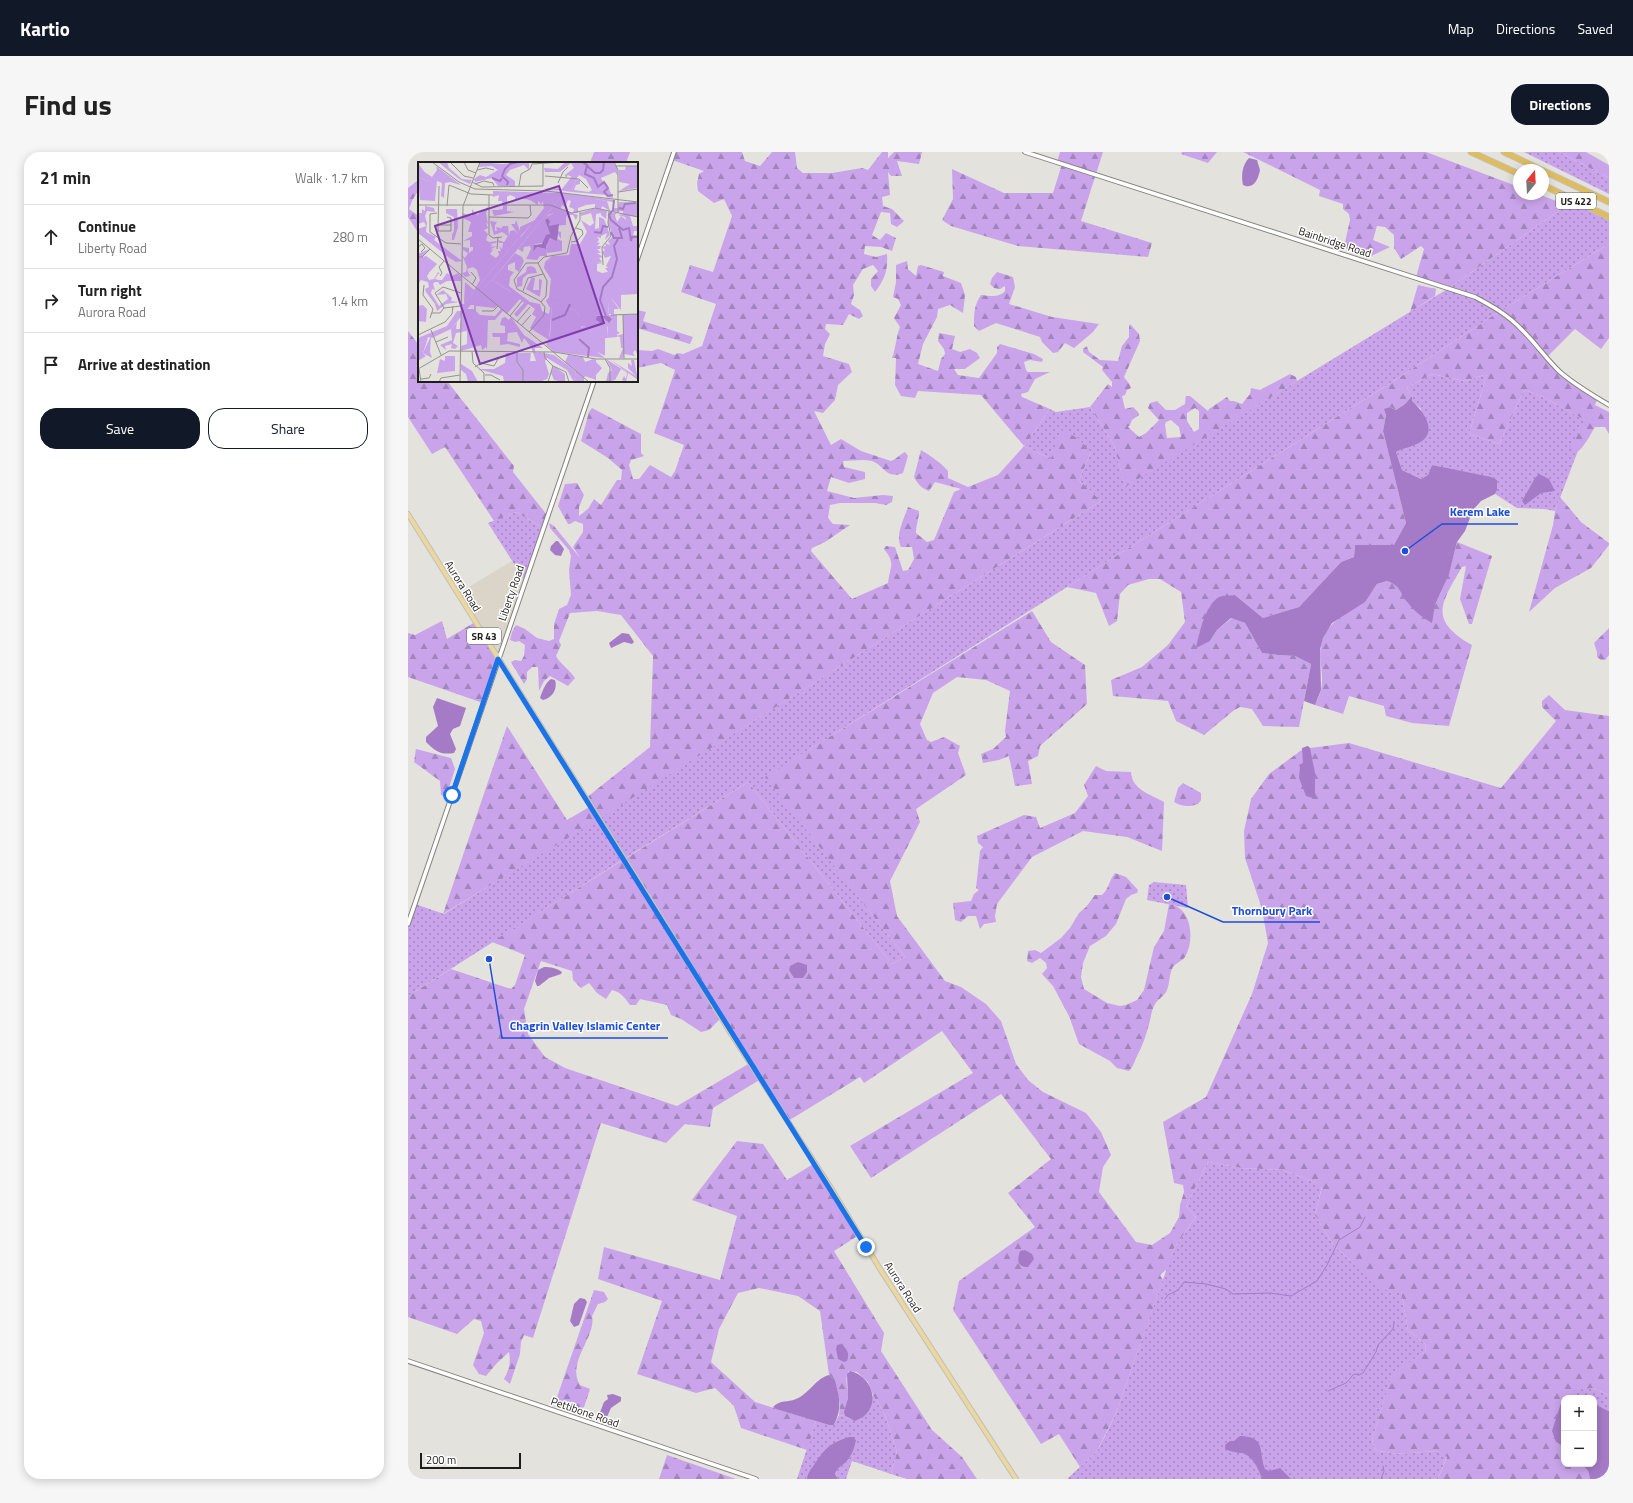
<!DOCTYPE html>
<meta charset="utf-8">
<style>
body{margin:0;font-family:"Titillium Web",sans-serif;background:#f6f6f6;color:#222}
.controls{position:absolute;right:12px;bottom:12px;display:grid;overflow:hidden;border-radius:8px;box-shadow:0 2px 10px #0003}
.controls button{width:36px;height:36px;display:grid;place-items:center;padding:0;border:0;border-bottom:1px solid #e0e0e0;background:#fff;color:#222;font:20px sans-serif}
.compass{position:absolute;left:1105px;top:12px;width:36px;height:36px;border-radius:50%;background:#fff;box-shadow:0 2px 10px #0003;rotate:18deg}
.scale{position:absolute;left:12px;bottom:10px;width:101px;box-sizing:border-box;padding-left:4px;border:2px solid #1e1d1b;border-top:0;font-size:11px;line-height:14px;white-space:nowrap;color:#1e1d1b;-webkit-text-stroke:3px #fff;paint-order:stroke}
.stop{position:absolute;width:12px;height:12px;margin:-9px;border:3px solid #1a73e8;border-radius:50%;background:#fff}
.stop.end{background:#1a73e8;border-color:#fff;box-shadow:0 1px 4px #0008}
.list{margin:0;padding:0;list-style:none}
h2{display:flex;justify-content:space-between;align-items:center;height:52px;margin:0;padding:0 16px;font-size:17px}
h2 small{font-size:13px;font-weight:400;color:#767676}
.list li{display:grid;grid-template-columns:26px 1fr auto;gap:12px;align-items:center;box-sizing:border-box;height:64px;padding:0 16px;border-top:1px solid #e0e0e0}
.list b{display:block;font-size:15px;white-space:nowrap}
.list p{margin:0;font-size:13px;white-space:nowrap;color:#767676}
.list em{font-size:13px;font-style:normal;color:#767676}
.actions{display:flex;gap:8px;padding:12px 16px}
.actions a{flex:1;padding:9px 0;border:1px solid #111827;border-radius:16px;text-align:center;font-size:14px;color:#111827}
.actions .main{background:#111827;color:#fff}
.icon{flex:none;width:22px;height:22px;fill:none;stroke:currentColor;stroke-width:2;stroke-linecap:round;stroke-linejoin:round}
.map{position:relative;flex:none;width:1201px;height:1327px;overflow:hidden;border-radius:16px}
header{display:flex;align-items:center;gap:24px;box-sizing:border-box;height:56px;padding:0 20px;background:#111827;color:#fff}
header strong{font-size:19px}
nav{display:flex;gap:22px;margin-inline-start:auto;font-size:14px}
.intro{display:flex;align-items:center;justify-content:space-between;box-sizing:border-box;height:96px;padding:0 24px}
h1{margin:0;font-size:28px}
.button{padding:10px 18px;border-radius:16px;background:#111827;color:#fff;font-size:14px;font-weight:700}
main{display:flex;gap:24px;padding:0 24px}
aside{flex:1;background:#fff;border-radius:16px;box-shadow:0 2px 10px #0003}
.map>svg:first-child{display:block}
.built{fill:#dad5c8}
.green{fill:url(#green-dots)}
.forest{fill:url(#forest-firs);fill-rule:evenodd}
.water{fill:#a57bc7}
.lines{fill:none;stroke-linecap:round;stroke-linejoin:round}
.stream{stroke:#a57bc7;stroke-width:1}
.secondary-casing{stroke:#85837e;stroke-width:5.5}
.primary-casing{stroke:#c0c0bf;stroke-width:6}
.highway-casing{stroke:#c0c0bf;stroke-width:7}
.secondary{stroke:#fff;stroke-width:3.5}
.primary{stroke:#ecd79c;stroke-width:4}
.highway{stroke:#e0bd5a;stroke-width:5}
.route{stroke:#1a73e8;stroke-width:5}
.labels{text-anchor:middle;stroke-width:3;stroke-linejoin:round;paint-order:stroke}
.shield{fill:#fff;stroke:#62615f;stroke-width:1}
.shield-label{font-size:10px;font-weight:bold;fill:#1e1d1b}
.street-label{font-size:11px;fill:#1e1d1b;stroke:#fff}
.inset-river{fill:none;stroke:#a57bc7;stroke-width:2}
.inset-road{fill:none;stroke:#95938f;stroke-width:1}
.view{fill:#7e39ac;fill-opacity:0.15;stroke:#7e39ac;stroke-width:2}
.inset-edge{fill:none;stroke:#1e1d1b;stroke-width:2}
.leader{fill:none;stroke:#1d4ed8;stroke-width:1.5}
.callout-dot{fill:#1d4ed8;stroke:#fff;stroke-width:1.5}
.callout-label{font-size:12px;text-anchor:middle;font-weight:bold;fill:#1d4ed8;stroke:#fff;stroke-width:3;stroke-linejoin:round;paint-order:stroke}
</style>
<header>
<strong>Kartio</strong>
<nav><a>Map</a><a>Directions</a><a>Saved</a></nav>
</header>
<div class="intro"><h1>Find us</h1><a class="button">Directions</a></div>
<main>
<aside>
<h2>21 min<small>Walk · 1.7 km</small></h2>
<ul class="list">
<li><svg class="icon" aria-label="ahead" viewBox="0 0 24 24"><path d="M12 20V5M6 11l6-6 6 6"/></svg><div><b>Continue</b><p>Liberty Road</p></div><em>280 m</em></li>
<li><svg class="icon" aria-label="right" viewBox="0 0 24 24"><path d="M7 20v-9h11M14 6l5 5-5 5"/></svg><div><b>Turn right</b><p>Aurora Road</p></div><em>1.4 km</em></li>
<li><svg class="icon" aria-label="arrive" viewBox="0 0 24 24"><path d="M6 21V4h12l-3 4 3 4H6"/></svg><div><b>Arrive at destination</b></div></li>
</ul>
<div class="actions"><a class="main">Save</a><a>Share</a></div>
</aside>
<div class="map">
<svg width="1201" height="1327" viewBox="0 0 1201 1327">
<defs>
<pattern id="green-dots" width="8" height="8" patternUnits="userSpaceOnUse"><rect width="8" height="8" fill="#caa4eb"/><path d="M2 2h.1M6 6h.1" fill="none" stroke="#a385be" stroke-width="1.8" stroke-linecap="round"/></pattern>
<pattern id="forest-firs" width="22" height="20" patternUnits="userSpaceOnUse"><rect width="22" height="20" fill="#caa4eb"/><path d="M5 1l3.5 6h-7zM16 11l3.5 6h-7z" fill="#a385be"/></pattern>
</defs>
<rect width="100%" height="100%" fill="#e4e2dc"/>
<polygon class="built" points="104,409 117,429 90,507 49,442"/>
<g class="green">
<polygon points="1116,0 1151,0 1201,26 1201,42"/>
<polygon points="1166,48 1201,65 1201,92 1092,159 992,225 358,625 497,805 484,812 340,630 216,707 0,844 0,772 7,752 36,762 328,580 693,349 671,328 683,300 643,307 616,294 642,257 648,260 682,255 706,293 717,334 1041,136"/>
<polygon points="1024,222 1057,229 1079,222 1061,282 1091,292 1116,238 1131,243 1181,270 1147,359 1136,357 1109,356 1087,342 1089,338 1037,316 1024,313 1020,323 1013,327 994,318 988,300 999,295 1013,257 1004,249 1004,244 999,236"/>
<polygon points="108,360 135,376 117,429 80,371"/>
<polygon points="746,730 778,733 780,756 739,748 741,733"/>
<polygon points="800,1010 833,1016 874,1018 907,1030 914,1034 907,1063 926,1094 945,1111 993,1138 1000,1178 1017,1192 1018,1199 984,1223 964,1288 967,1298 988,1302 1029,1299 1039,1304 1030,1327 659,1327 689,1299 698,1282 708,1261 766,1096 788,1065 778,1054"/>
<polygon points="1184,1236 1201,1243 1201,1259 1186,1252 1186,1246 1162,1245 1163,1238"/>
<path d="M465,1243L477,1263L489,1300L483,1322L444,1309L438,1327H430L427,1322C429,1316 434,1314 438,1310C444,1304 446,1297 448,1289L398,1326L399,1327H389L408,1269L421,1273H426L431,1263L437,1264L442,1267L455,1264L461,1256Z"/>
</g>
<g class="forest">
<polygon points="186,0 222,0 218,11 182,11"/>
<path d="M266,0H334L337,9L352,14L364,0H387L389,16L395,21H424L454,16L460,18L474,0H480V6L486,0H514L511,12L489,9L494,24H483L480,20L482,43L474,45L475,54L484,57L496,69L489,75L483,72L482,61L473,60L464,83L472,88L478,81L488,86L484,99L473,95L457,94L456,102L468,105L479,102C480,118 477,127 467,140L463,134V127L470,119L465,113L455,117L445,133L446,143L443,152L452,158L455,164L451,167L441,162L435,173L418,172L417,177L422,182L417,192L415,204L441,212L444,220L430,233L427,248L415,261L406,259L423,293L433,287L453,299L483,309C489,307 492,302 497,300L500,304L495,321C478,328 476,313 464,309C455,307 444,309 435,309L436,315L457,320V327L441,331L423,325L419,339L446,346L475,343L485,344L484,350L478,353L467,351H432L422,353L420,366L425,372L442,373L417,390L404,396L403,399L444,447L480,431C482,414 488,412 476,397L478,394L487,395L495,419L500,418L506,407L504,395H493C487,383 496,367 500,355L511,359C511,367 508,373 508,381L519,390L526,388L546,340L553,337L527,330L521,339C514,337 509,331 506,325L513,298C523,304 532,310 540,319V326L560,335L590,323L616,294L573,243L510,239L507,246L493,244L487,233L488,206H484C488,195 488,185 492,175L486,166L493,153L490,147L485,145L488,130V113L499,109L500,117L508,124L510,114L513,113L536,120L535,124L553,131L557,143L555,161L542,153L530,157L529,165L515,192L510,212L530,219L533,207L537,202L536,197L530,189L531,181L547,184L544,197L552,200L562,197L569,201L572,206L557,217H546L550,223L571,226L589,201V195L592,192L626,202L635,207L634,210L622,208L616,210L618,218L620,220H642L627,227L620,240L613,242L614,245L642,257L616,294L643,307L653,278L670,286L683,300L671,328L693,349L191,667L35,762L99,574L159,668L183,654L178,646L242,595L245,504L213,463L189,459L162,461L151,489L153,493L148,504C153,513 161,517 167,526L160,534L142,524L136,529L131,539L130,515H124L119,520V527L116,532L103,510L107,508L113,509L116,504L117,493L111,489L107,490L102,488L104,480L108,473L117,477L129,486L141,489L146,487V472L151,457L159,453L163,443L161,418L163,404L161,398L142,376L141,371L146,374L172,406L165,395L175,380V372L167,369L162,372H160L150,354L157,332L169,331L176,343L171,355V364L180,357L186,347L193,353L209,328H213L214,318L200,306L173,289L181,260L184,256L233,282V301L236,304L223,308L221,313L225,327H231L242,313L263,325L267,319L276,293L246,281L267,218L253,211L229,216V198L244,199L250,197L266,203L270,201L275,202L294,194L308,152L273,140L282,113L305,120L324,64L316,47L306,51L290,39L289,31L291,22L296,19L264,8Z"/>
<polygon points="652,0 695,0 673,69 744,91 740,105 610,94 543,74 534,68 545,47 544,17 596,41 645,41 654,12 649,10"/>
<polygon points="774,0 809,0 800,11 773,2"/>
<polygon points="835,0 1018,0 1111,35 1111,42 1130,42 1159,53 1041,136 1008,125 1016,97 1013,94 993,107 986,96 986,83 977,75 969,74 965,88 982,95 959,106 936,95 942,68 941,62 935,57 935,52 911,44 912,38"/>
<polygon points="1151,0 1178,0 1201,13 1201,26"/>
<polygon points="9,29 11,37 4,49 1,57 11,64 11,82 0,65 0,36"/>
<path d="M1201,92V186L1193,197L1167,177L1138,206L1145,214L1190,246L1187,253L1201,260V282L1197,275H1187C1182,283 1175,298 1166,302L1161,293L1167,287L1177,268L1131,243L1116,238L1091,292L1061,282L1079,222L1057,229L1024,222L999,236L1004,244L997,252L988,258L982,255L977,257L978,263L975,279L998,371L986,394L947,393L946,405L933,410L891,455L855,466L827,443L802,454L791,482L802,489L809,478L824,466L837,471L854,501L870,503L887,504L903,512L891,575L855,574L844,557L832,555L825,559L796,583L768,569L760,549L705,544L703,528L734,515L760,493L777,470L773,440L752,427H741L720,433L712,442L709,469L701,474L688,441L659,435L992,225L1092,159Z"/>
<path d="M589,120L605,125L607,135L601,152L644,165L691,172L685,180L666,196L657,191L650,200L645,201L634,190L632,185L588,171L571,179L566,174C566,162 566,153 573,143C582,144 591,146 597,139V134L592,137L586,136L582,132L584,126Z"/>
<polygon points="1010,133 1028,137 1027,144 1002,160"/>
<polygon points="229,158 238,160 235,169 285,185 282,192 229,176"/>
<path d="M722,172L731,182L732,189L716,225L722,233L723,236L719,238L717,243L714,244L717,257L725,255L730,260L731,263L724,268L722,273L720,275L731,285L738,281L751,268L740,256L742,251L749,249L758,258H767L777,252L778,244H782L800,259L801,257L819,245L822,249H826L834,252L842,242L843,236L852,238L882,222L888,225L889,229L717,335L706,293L682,255L700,232L704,235V230L694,218L695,215L675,200V197L679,194L681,200L692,208L710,209L714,194L721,185V175ZM787,256L791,259V277L786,280L779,269V261ZM763,268L771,275L773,285L759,286L757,273L758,270Z"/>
<polygon points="0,179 11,193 11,229 39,229 106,314 105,320 139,363 135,376 108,360 86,369 37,295 24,302 0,265"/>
<polygon points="1152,345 1173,370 1201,391 1201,393 1183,416 1147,436 1121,460 1145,373 1147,359"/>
<path d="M1049,390L1084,404L1064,472H1061L1052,447L1058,414L1054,415C1033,451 1020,468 1064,493L1041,574L1004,571L978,564L976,554L941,544L935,562L907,553C909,548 912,543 913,538C917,521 908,503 915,486C926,461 956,455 969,432L979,429L989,433L999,450L1027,453C1037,433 1044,412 1049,390Z"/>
<path d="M624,459L643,490L677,513L679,552L632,594L630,604L620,609L624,632L607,634L601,604L591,608L575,611L573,602L585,597L598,585L597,579L602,539L578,528L549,525L525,541L512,572L519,588L523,590L536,585L552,594L550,601L558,623L508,657L512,670L482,729L489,764L537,829L553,835L578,852L593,869L608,912L620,928L635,940L678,961L693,980L703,1003L695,1015L691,1040L728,1090L744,1093L762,1081L771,1065L772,1053L776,1040L775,1033L766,1031L755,970L798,945L844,842L860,791L854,757L837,706L836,679L843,647L861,622L899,594L902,596L941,591L1093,636L1148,569L1134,555V549L1141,543L1157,558L1201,564V1243L1184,1236L1163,1239L1162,1245L1154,1248L1148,1290L1156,1295V1312H1174L1180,1319L1182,1327H1030L1039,1305L1029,1299L988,1302L967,1298L964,1288L984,1222L1018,1199L1017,1192L1000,1178L993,1139L975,1138L926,1094L907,1063L914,1035L907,1030L874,1018L833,1016L800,1010L778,1054L788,1065L766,1096L759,1117L752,1123L755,1128L708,1261L689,1299L672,1315L651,1282L633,1292L545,1158L551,1129L627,1075L600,1041L643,1007L593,942L463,1026L442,994L565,921L534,879L456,931L452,925L380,969L353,927L305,956L302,975L277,972L258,991L193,971L125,1186L116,1183L113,1190L112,1202L102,1232L96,1227C101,1218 103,1211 101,1200L89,1211L78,1224L71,1222L65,1213L76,1181L73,1169L66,1167L49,1182L0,1165V844L43,817L103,837L107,833L117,803L84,790L340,630L484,812L497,805L357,625ZM133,809L164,819L165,828L173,836L181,831L189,841L198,847L204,838C213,840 217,846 222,853H228L232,847L259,853L263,863L273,867L293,880L301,878L312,867L301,849L342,911L269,954L157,916L137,905L120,882L116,857Z"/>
<polygon points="34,469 39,487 67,470 90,507 75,551 0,525 0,481 7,483"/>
<polygon points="1201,476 1201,503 1197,508 1193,508 1189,505 1189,500 1186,491"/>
<polygon points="8,597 43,606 47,617 38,645 33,643 32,629 6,610"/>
<path d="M688,614L698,619L723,620C724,638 742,642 756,650L754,699L719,685L675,679L624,705L589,752L587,764L588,770L576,772L572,777L568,764H560L553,770L547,768L545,751L563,749L566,742L571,738L568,736L572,699L575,695L570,691L569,684L616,663L628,665L632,676L667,661L680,644L676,633Z"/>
<path d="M775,631L793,641V648L790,652C782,655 774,655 766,650L770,636Z"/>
<path d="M707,721L718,725L730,738L729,741L723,743L718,747L708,772L698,784L682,794L675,811L673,825L676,837L699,851L712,854L718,853L729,848L736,838L746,795L756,779L761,752C784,755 787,788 777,805C774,809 768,811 765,815C761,821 762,831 759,838C756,845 749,847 746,854C743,860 743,866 741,872C738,884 734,895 728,906C726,911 725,915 721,919L709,916L702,909L671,892L661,864L645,834L634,822L639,816L638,811L632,806L624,811L619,809L620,799L627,798L633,801L653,786L662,776L671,761L678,755L687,743H694C701,737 701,728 707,721Z"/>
<path d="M329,989L355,992L379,1028L407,1011L451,1083L426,1099L476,1181L473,1199L524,1278L554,1305L569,1327H499L483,1322L489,1300L477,1263L465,1243L460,1230L449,1220L441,1219C436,1226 440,1236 440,1245C440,1251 436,1257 437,1264L431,1263L432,1252L427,1228L421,1223L412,1159L390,1144L351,1136L330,1141L311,1177L303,1210L347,1250L408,1269L399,1298L333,1276L326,1254L307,1236L288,1241L229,1222L254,1149L190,1127L196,1095L312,1128L329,1064L284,1048Z"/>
<path d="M186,1138L196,1140L200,1147L197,1150L190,1152L184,1164C189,1184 158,1210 172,1233L182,1237L176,1255L170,1258L147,1251Z"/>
<polygon points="259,1303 328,1327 251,1327"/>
</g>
<g class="water">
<path d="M841,6L849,8L852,18C850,27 846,38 835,33C833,24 834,13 841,6Z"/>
<path d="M1004,244V249C1013,257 1030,277 1014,289C1007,294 996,296 988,300L994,318L1013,327L1020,323L1024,313L1083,325L1089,328V338L1087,342L1073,349L1065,358L1057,379L1049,390L1041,422L1027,453L1024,471C1015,466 1007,460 1000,451C990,440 995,435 979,429L969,432L957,450L924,471L915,486L912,497L913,538L907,553L896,549L903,512L887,504L870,503L854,501L837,471L823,466L809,478L802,489L788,496C791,482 797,453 811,445C815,443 822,444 827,443L855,466L891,455L933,410L946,405L947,393H986L998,371L975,279L978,263L976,257L982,255L988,258L997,252Z"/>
<polygon points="1131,322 1141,327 1147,339 1133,341 1117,353 1114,349 1127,326"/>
<polygon points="148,389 150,389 156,397 153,404 147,403 142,398 143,394"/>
<polygon points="214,481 221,482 226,490 224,492 216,490 203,496 201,491"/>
<path d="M143,527L147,528C150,537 144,546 135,548L132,546C134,540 137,531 143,527Z"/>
<path d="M29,546L58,556L52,574L45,577L42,582L48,597L46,601C33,603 28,600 18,590V585L30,574L25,555Z"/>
<polygon points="900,594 902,596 907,621 907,644 905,646 898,644 891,626 892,615 891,613 895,611 894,596"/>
<polygon points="390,810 399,813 399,820 395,826 386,826 381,818 382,814"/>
<path d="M136,815C142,815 149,816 154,820L153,822L141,826L131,834H129L127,829L130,818Z"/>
<path d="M617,1098L624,1102L626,1107L620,1115C609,1115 609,1108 612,1099Z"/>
<polygon points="172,1146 177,1147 179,1150 171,1173 166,1175 162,1169 166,1152"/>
<path d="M433,1192C439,1197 442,1201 439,1209L436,1210L430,1207L428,1197L429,1193Z"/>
<path d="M442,1219C462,1223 474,1250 455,1265C453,1266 449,1268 447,1269L437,1264L436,1260L440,1246L439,1222Z"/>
<path d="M421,1223L427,1228C431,1245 435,1255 426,1273H421L368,1257L365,1255C373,1247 379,1251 388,1247C401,1242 408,1226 421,1223Z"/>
<polygon points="205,1242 213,1245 213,1249 203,1256 198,1267 194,1268 191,1263 196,1250 200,1247 199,1243"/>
<polygon points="1156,1247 1156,1295 1148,1290 1144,1279 1154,1248"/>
<polygon points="1186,1252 1201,1259 1201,1319 1196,1327 1182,1327 1180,1319 1174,1312 1186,1312"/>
<path d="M832,1284C859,1285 850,1299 857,1317L861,1319L872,1316L883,1327H854C851,1318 844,1302 833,1301C827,1300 823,1300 817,1297V1293L822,1289H826Z"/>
<path d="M441,1285H446L448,1289C446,1297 444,1304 438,1310C434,1314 429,1316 427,1322L430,1327H399C399,1322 403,1317 406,1313C416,1297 422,1291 441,1285Z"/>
</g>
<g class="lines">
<g class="stream">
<polyline points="757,1147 760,1143 770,1138 776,1130 798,1132 818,1137 825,1142 862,1141 883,1144 909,1129 919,1113 931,1088 952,1075 957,1065"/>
<polyline points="920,1239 938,1231 946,1222 951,1223 955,1221 968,1200 970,1193 985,1177 986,1171"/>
<polyline points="973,1327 976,1319 975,1314"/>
</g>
<defs>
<g id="secondary">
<path d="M617,0L1067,145C1084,154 1100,163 1113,177C1127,190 1138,207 1152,220C1167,233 1184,243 1201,253"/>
<polyline points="229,108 266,0"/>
<polyline points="0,772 186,229"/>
<polyline points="0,1209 348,1327"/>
</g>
<polyline id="primary" points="0,362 252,764 320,877 423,1036 472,1117 608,1327"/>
<g id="highway">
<polyline points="1063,0 1111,22"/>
<polyline points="1096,0 1201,50"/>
<polyline points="1135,33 1201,65"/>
</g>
</defs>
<use href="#secondary" class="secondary-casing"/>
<use href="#primary" class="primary-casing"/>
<use href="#highway" class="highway-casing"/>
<use href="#secondary" class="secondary"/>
<use href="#primary" class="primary"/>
<use href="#highway" class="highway"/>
</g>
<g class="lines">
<polyline class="route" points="44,643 90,507 458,1095"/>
</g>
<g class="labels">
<g class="shield">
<rect x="1148" y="41" width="40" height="16" rx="3"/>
<rect x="59" y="476" width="34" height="16" rx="3"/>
</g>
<g class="shield-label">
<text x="1168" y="53">US 422</text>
<text x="76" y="488">SR 43</text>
</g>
<g class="street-label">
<text transform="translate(927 90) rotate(18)" y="4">Bainbridge Road</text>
<text transform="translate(55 434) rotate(58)" y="4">Aurora Road</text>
<text transform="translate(103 441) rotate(-71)" y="4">Liberty Road</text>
<text transform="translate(495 1135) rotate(57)" y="4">Aurora Road</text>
<text transform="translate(177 1260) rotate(19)" y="4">Pettibone Road</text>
</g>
</g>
<g transform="translate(10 10)">
<rect width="220" height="220" fill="#e4e2dc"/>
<path d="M165,0H172L158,17L154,30L125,26L144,27ZM0,1L10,15V19L0,15ZM208,4H220L219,26L201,29L212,22L201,20V8H207ZM139,30L146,31L75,117L95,131L73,118L33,167L14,176L10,175L9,179L0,182V176L29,164L39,149H43V142H46L100,77L91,74L92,69L96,68L103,75ZM162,33L195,38V40L177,37V42L168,43ZM136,51L140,58V51L148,52V63L131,64L132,60L128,55ZM11,87L4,95L8,94L19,102L7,115H0V92ZM146,140L150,146L158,149L162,154L163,166L168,164L180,177L187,176V193L178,189L187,196L136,190L128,183L132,174L134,142ZM179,153H199V175L189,176L190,160ZM121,190L136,193L152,205L158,210L156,220L149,208L129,196L127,199L131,212L129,217L121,220ZM188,197L210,211L208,220L204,218L206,214L208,217L209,211L203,207L197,218L188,220L190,211L194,208ZM136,204L147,212V220L136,218L133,211Z" fill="#caa4eb"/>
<path d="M20,0H29L31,6L44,17L54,18L52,22L41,17ZM62,0L84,2L111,0V8L106,3L92,8L88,13L97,19V24H80L74,16L57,20L56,17L62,13L68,15L80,8L74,4L60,5ZM147,0H165L154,15L150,13L148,16L147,13L156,6L153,1L142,10H127L126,6L140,7ZM172,0H195L199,6L200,14L197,10L183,16L185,20L182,26L188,33L154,30L158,17L162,18V22L158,23L156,28L171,30L174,28L168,17L161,13ZM18,4L43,23L32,20L27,21L26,36L23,34L24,21L19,19L17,39L2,38L0,15L10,19V15L2,7L14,15L19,8ZM75,29L139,31L126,47L125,40L123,42L120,39V43L112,38L101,36L97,38V35L92,33L89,35V49L97,50L76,54L74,48H80L85,47V44L84,39H80L81,33L75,35ZM146,31L162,33L166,37L168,43L160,46V51H155L156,47L151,45L153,39L150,38L147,45L144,43L142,47L160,53L158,58L155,53H149L148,56V52H140V58H136V51L130,53L127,58L132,72L125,81L117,82L115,88L118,85L128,87L129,94H122L119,98L108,97L113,87L112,84L106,85L105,90L100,87ZM177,37L189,39L192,49L184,44L183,47L189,49L188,57L183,53V51L178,52L177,67L181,66V55L186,57L192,73L187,78L189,71L183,74V76L179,75L181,78L179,80L182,81L179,84H183L182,87H179L183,91H179L185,95L181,96L184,100H179L185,101L179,102V109L184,111L190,110L187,106H190L188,104L193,94L187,96L184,90L187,88L184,85L188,84L187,81L192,83L190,79L195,74L190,61L192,51H199L197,53L199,60L203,54L208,58L207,55L200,53L205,52V49L195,50L196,46H200L201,40L220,41V55L212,54L215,64H220V69H216L215,73H220V137L219,132L203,133V148L194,137L190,141L191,153H179V159L185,163L186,157L199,161V169L202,171L197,173L194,161L189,165V176L179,178L186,183L184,190L187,194L178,189V187L183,190V183L175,172L168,170V164L160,165L162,154L158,149L150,146L146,141L134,142L131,178L112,166L118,155L114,152L117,147L110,142L99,155L96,152L106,141L102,137L89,152L85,149L77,158H70L69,188L68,185L64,188L63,183L43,189V184L49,182V169L38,171L35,181L40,184L37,187L33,186L34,182L27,184L28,188L22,183L34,178L33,167L39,160L38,167H42L43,155L49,147H56V143H52L73,118L95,131L75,117L97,91L104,95L106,99L101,110L97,107V100L90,103V108L96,110L92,115L91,124L112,140L122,142L124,149L131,152L132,146L128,139L131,135L133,117L126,106L127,100L134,94L151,93L153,82H162L169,70L163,58L172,64L176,61L173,51L163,54L162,51L177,46ZM79,143L83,147L77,154L62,153L58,149V144L77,146ZM7,44L16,46L17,50L9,49L7,54L9,61L8,70L18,75L16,78L44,99L38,100L30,95L0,71V67L8,64L6,60L0,62V51H4V47L7,49ZM70,45L68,51L70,62L68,61L70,66L66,68L70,72L68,78L71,80L79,79L78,81L72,82L75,83L72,85L79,84L73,87L75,88L72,92L78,96L81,93L80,89H83L81,84L84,87L85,81H81L80,78L86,80L90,74L84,70L76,73L72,59L79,60L77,63V69H79L78,65L83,66L81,69L85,64H90L91,74L96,71L100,77L46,142L47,120L56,128L62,118L59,108L55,105L49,107L52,114L47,115L44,111L48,110L49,105L44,93L47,96L50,91L45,88V85L51,86V91L55,88V85H52V78L45,79L54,74V70H50L53,60L45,56V51L54,54V47L59,53ZM28,47H39L40,65L36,78H34V73L36,69V55L28,51ZM98,58L102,69V65L117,58L102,75L93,62H97ZM139,69L143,70V77L140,72L139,77L144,79V89L129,91L128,82L133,76L138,77ZM113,104L117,106L119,111L110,112L105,116L104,124L99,125V116L108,110L109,105ZM4,110L11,111L9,114L11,118L16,117L20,110L22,112H20L17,117L21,118H24L29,111L34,114L40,111L43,114V119H29L22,123L20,120H17L15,122L17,128L14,127L13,131L21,144L30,137L28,132L18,133L25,128L34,136L33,139L41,140L28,142L19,149L17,142L8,130L7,127L11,125L10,120L3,118L0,122V113ZM114,115L117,116L115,128H121V117L124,118L122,135L108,127ZM220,152V193L217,188L215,191L217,194L206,192L205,196H201L205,186H203L202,175L198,174L205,172V153ZM87,155L91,158L93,155L106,173L125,186H117V190L123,191L122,201L124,204L129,212L122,204L121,220H86L85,214L60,207H76L87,201L88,191H113L112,199H118L113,185L106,176L104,181L99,170L90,171L89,179L102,182V185L90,182L82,183V175H75L74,171H87V164L82,163L84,156ZM9,179L5,191L8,194L0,199V182ZM150,193L165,195L167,200L178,197V218L170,213L166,215V220H156L158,209L147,200ZM27,194H37V209L19,211L22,197L27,199ZM191,197L218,214L210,206V201L214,204L213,198H216L220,218Z" fill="#caa4eb" fill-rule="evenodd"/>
<path d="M183,20L189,22L195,36L189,35L182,26ZM193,136L201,147H196V152H191L190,141ZM5,143L9,147L8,160L0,159V144ZM13,174L12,190L14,196L5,191ZM175,197L184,206L178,213V218L167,214L166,209L165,199L168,200ZM43,202L54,209L60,220H50L48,212L43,208Z" fill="#caa4eb"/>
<path d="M129,56L132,59L131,64L141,62L139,79L132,76L128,84L129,91L128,87L119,85L115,89L116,83L124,82L128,73L132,72L127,58ZM190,154L194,157L191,161L185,155V163L178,158L179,154Z" fill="#a57bc7"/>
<path class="inset-river" d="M164,0L169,3L167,12L176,16L180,25L186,20L190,26L186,30L190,34L195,33M169,4L177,11H182L185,8L186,0M74,16L82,19L84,16M89,23L90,20L84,14L87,7L92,2L100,0M196,38L195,48L191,53L193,58L205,68L211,66L213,79L214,75H220M201,46L205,47L207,42L218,41M176,70L183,71L185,64L190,65M193,70L196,76H204L201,66M188,154L182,138L185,125L194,115L199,97L196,84L200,77M134,158L147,153L152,142M161,177L171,186L170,195"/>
<path class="inset-road" d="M14,0L41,20L57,27L128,29L220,40M32,0L46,14L55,16M46,0L50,8L58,11M196,0L200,8V51M115,2L143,0M198,4H220M59,8L68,6L76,8M127,14L161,17L170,26M54,20L64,25L125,24V0M140,21L145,10L150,5M57,22L66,19L75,21L76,24M21,24L20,69H33V56L29,55M101,24L103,12L112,7L115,0M200,30L220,27M71,33V73L75,76L84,75M0,43H132L154,51L177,46L220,55M29,44L31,23L53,32L75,33M19,51L12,52V70L28,81L43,82M71,55L110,56L113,53L112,43M20,63H33M0,77L171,220M153,80L159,79L165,72L164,68L158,66M0,85L4,82L7,86L3,90M79,87L80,75M0,95H4L12,87M120,101L126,95L149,91L153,74L162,58V50M120,101L129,119L128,134L123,140M185,103L184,85L193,74L190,61L191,49M53,110L58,116L54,123M22,114L24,111L21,105L26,99M6,123L5,133L15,147L12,156M105,129L110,116L125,112M43,144L26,146L17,131L25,125L43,131M64,149H75L80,144L78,146M14,151H22L26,146M193,153L220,152M205,153L206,197M92,154L104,139M99,160L112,145M103,164L113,153M13,168L23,193M111,170L126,153L127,145L122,139L99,127L96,118L108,101H120M0,173L27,160L34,152L35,144M18,180L30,175M54,189L55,201L66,211V220M99,190V200L105,208V220M126,190L127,196L135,204M187,197L192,206V220M135,204L148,210L151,220M57,205L63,201L76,204L80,197M0,207L31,189L136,190L178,197H220M1,207L3,220M67,213H73L82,218M3,217L11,216L13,212M21,220L23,216L42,213M42,220L45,44L62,0M130,220L135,204"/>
<path class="view" d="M141,24L186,161L62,202L17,64Z"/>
<rect width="220" height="220" class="inset-edge"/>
</g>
<path class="leader" d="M997 399L1034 372H1110M759 745L815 770H912M81 807L94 886H260"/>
<g class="callout-dot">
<circle cx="997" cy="399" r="4"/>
<circle cx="759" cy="745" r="4"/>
<circle cx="81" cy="807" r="4"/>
</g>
<g class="callout-label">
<text x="1072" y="364">Kerem Lake</text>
<text x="864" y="763">Thornbury Park</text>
<text x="177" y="878">Chagrin Valley Islamic Center</text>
</g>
</svg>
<div class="controls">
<button>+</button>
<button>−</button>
</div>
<svg class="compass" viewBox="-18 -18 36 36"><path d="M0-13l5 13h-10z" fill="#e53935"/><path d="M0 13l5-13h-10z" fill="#767676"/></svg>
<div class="scale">200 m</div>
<div class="stop" style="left:44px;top:643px"></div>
<div class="stop end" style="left:458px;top:1095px"></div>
</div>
</main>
